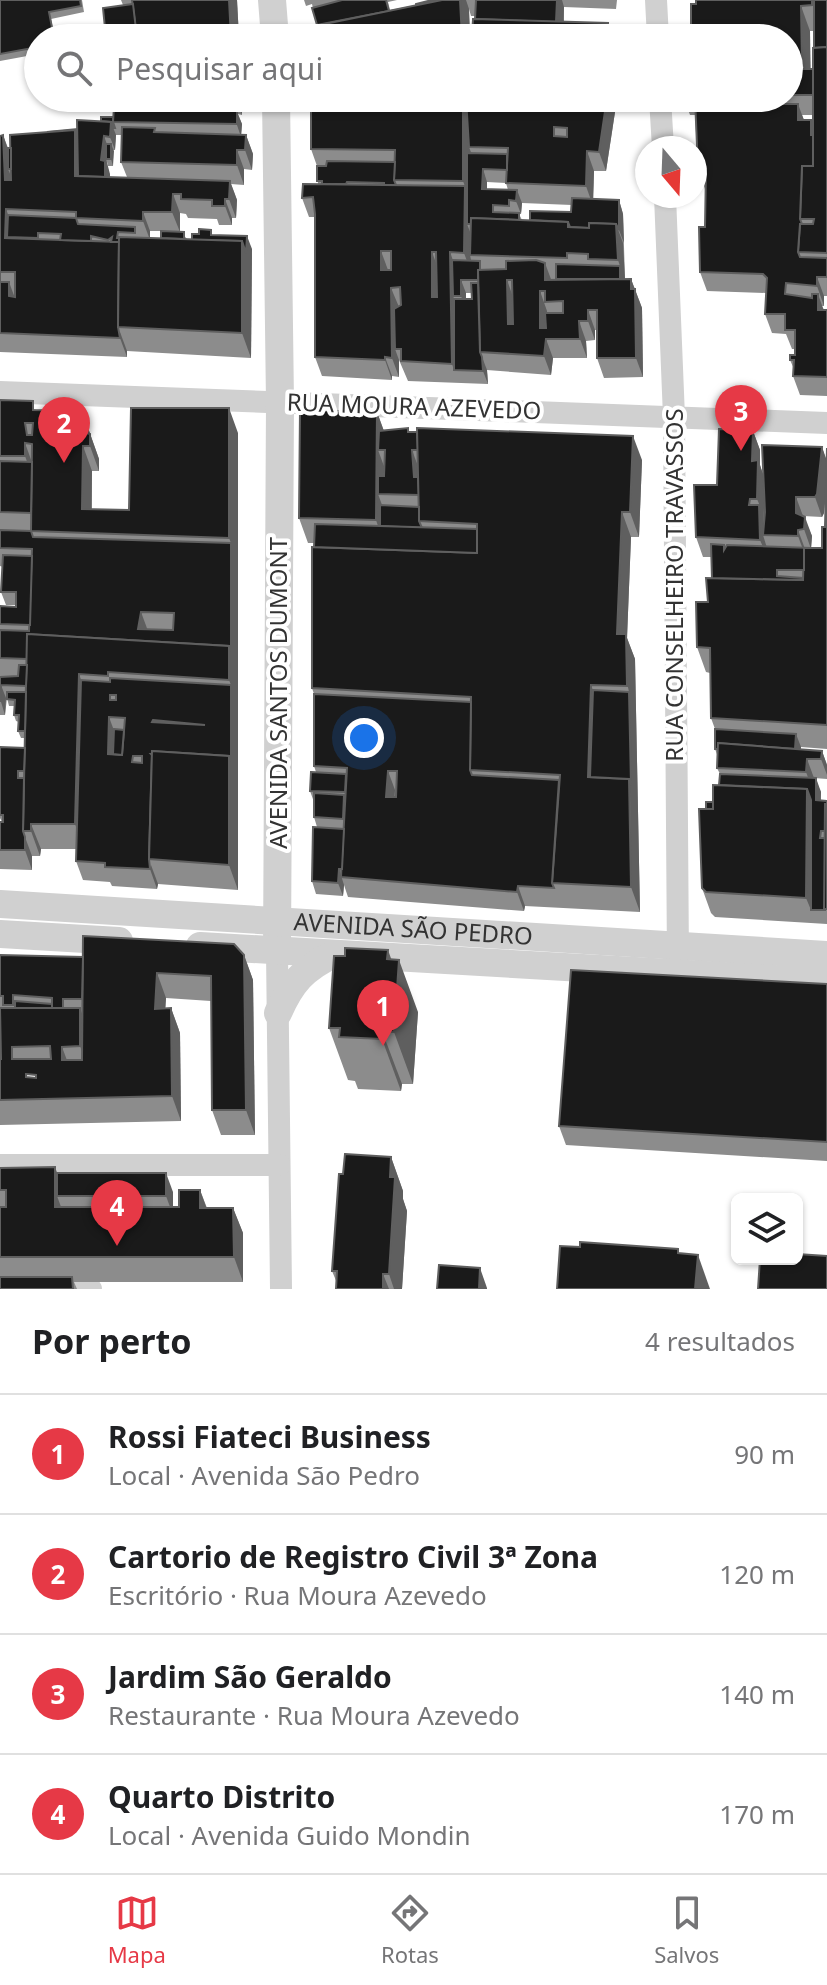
<!DOCTYPE html>
<html lang="pt">
<meta charset="utf-8">
<style>
body{margin:0;font-family:"Noto Sans",sans-serif;background:#f6f6f6;color:#202124}
.controls{position:absolute;right:24px;bottom:24px;display:grid;overflow:hidden;border-radius:12px;box-shadow:0 2px 6px #0004}
.controls button{width:72px;height:72px;display:grid;place-items:center;padding:0;border:0;border-bottom:2px solid #e0e0e0;background:#fff;color:#202124;font:40px sans-serif}
.compass{position:absolute;left:635px;top:136px;width:72px;height:72px;border-radius:50%;background:#fff;box-shadow:0 2px 6px #0004;rotate:161deg}
.you{position:absolute;left:364px;top:738px;width:28px;height:28px;margin:-20px;border:6px solid #fff;border-radius:50%;background:#1a73e8;box-shadow:0 0 0 12px #1a73e833}
.badge{display:grid;place-items:center;width:52px;height:52px;border-radius:50%;background:#e63946;color:#fff;font-size:26px;font-weight:700}
.pin{position:absolute;translate:-50% -66px;filter:drop-shadow(0 2px 4px #0008)}
.pin::after{content:'';position:absolute;top:42px;width:28px;height:24px;background:inherit;clip-path:polygon(0 0,100% 0,50% 100%)}
.list{margin:0;padding:0;list-style:none}
h2{display:flex;justify-content:space-between;align-items:center;height:104px;margin:0;padding:0 32px;font-size:34px}
h2 small{font-size:26px;font-weight:400;color:#757577}
.list li{display:grid;grid-template-columns:52px 1fr auto;gap:24px;align-items:center;box-sizing:border-box;height:120px;padding:0 32px;border-top:2px solid #e0e0e0}
.list b{display:block;font-size:30px;white-space:nowrap}
.list p{margin:0;font-size:26px;white-space:nowrap;color:#757577}
.list em{font-size:26px;font-style:normal;color:#757577}
.icon{flex:none;width:44px;height:44px;fill:none;stroke:currentColor;stroke-width:2;stroke-linecap:round;stroke-linejoin:round}
.map{position:relative;flex:none;width:827px;height:1289px;overflow:hidden}
.search{position:absolute;background:#fff;box-shadow:0 2px 6px #0004;left:24px;right:24px;top:24px;height:88px;display:flex;align-items:center;gap:20px;box-sizing:border-box;padding:0 28px;border-radius:44px;color:#757577;font-size:30px}
.sheet{height:584px;background:#fff}
nav{display:flex;justify-content:space-around;align-items:center;box-sizing:border-box;height:112px;border-top:2px solid #e0e0e0;background:#fff;font-size:22px;color:#757577}
nav a{display:grid;justify-items:center;gap:4px}
nav .on{color:#e63946}
.map>svg:first-child{display:block}
.lines{fill:none;stroke-linecap:round;stroke-linejoin:round}
.minor{stroke:#d0d0d0;stroke-width:22}
.tertiary{stroke:#d0d0d0;stroke-width:28}
.wall{fill:#8c8c8c;fill-rule:evenodd}
.shaded-wall{fill:#5f5f5f}
.building{fill:#1a1a1a;stroke:#5f5f5f;stroke-width:2;fill-rule:evenodd}
.labels{text-anchor:middle;stroke-width:8;stroke-linejoin:round;paint-order:stroke}
.street-label{font-size:24px;fill:#333;stroke:#fff}
</style>
<div class="map">
<svg width="827" height="1289" viewBox="0 0 827 1289">
<rect width="100%" height="100%" fill="#fff"/>
<g class="lines">
<g class="minor">
<polyline points="656,0 658,38"/>
<polyline points="660,98 663,148"/>
<polyline points="665,196 674,417 678,961"/>
<polyline points="0,392 827,423"/>
<polyline points="277,951 281,1289"/>
<polyline points="0,1165 279,1165"/>
<polyline points="0,1288 91,1289"/>
</g>
<g class="tertiary">
<polyline points="272,0 275,38"/>
<polyline points="276,98 280,402 277,951"/>
<path id="s1" d="M0,904L827,955"/>
<polyline points="0,934 119,941"/>
<polyline points="200,946 827,982"/>
<path d="M278,1013C291,983 304,968 334,954"/>
</g>
</g>
<g class="wall">
<polygon points="0,0 82,0 84,12 51,19 55,38 38,38 38,54 0,61"/>
<polygon points="121,0 237,0 239,38 106,38 123,5"/>
<polygon points="304,0 397,0 388,2 390,10 416,5 432,0 617,0 616,9 564,7 564,22 475,19 475,16 471,16 469,9 470,38 310,38 317,25 312,4 306,6"/>
<path d="M827,0V296H824V306H822L824,310H827V396L800,395L793,376L794,369L790,360L795,355V349H792L786,334L772,333L765,314L766,293L707,291L700,272L705,227V189L698,169L695,115H690L684,98H789V38H692L691,34V4ZM810,31H814L813,69H810ZM802,115H813V124L811,120H804Z"/>
<path d="M138,98H241L242,115L238,114L242,124L241,135H246L253,154L252,170L244,169V185L231,184L237,200L236,218H232V225H219L217,219L188,218L186,214L180,213V231L187,239L192,240L213,235L252,249L251,358L127,351V357L0,352V136L3,135L8,148L77,129L142,108ZM116,135H122L121,162L127,177H110L107,164V162L108,166H113V150H115ZM150,231H161V238H150Z"/>
<path d="M311,98H615V112L606,171H594L593,199L619,200L623,214L625,279H631L642,308L643,377L604,378L597,358V330H595V340L586,341L587,358H553L551,375L487,370L488,384L408,381L399,360V377L392,376V380L322,376L315,357V217H309L302,198L318,184L317,166L311,149ZM487,182L506,183L508,190L487,189ZM522,203L572,205L571,212L530,220H522L519,214H521ZM466,293H472V299H466Z"/>
<polygon points="0,400 37,410 82,411 99,459 99,471 92,471 92,510 129,510 238,433 238,890 158,884 157,889 112,886 110,882 83,880 76,861 77,849 41,849 40,856 32,856 32,870 0,869 0,822 2,822 0,818 0,747 25,748 25,738 21,738 18,731 19,722 16,721 14,715 14,706 9,706 7,698 5,715 0,715 0,606 16,607 16,605 6,605 1,592 3,567 0,566"/>
<polygon points="377,412 384,431 408,428 409,432 642,460 639,537 631,537 627,638 635,659 640,912 525,906 524,911 348,897 344,885 343,896 316,894 312,881 317,827 314,817 314,802 310,791 316,772 314,766 314,694 312,688 314,543 308,543 299,518"/>
<path d="M753,431L760,450V465L763,475L822,447L826,460L827,448V749L801,747V749L822,751L827,765V779L814,778L821,792V801H827V924L715,917L711,913L702,888L706,809L713,802L719,785L720,774L717,768L718,757L715,749V729L711,718L710,673L706,672L697,647L708,602L712,578L711,557H703L696,537L717,485ZM825,500V527L822,548H811L812,536L803,516L822,517L824,513Z"/>
<path d="M0,955L83,957L244,955L253,980L255,1135H221L212,1110L211,1001L166,998L165,1008H171L180,1033L181,1121L0,1125ZM26,1074L36,1075V1078L26,1077Z"/>
<polygon points="827,984 827,1161 566,1145 559,1126"/>
<polygon points="418,1012 413,1084 402,1084 401,1091 358,1089 355,1081 348,1080 329,1028"/>
<polygon points="391,1157 403,1191 403,1199 407,1211 402,1289 336,1289 337,1283 332,1271 343,1174"/>
<polygon points="0,1168 57,1173 173,1192 173,1207 179,1207 200,1190 207,1208 233,1208 243,1233 243,1282 74,1282 77,1289 0,1289"/>
</g>
<g class="shaded-wall">
<polygon points="229,0 237,0 239,38 231,38"/>
<polygon points="460,0 466,0 469,9 470,38 462,38"/>
<polygon points="557,0 562,0 564,7 563,38 556,27"/>
<polygon points="801,6 810,31 811,88 802,63"/>
<polygon points="608,23 613,38 607,38"/>
<polygon points="228,98 231,98 242,124 241,137"/>
<polygon points="236,98 241,98 242,115"/>
<polygon points="463,98 472,98 469,147 472,155 472,206 463,181"/>
<polygon points="607,98 609,98 615,112 606,171 599,152"/>
<polygon points="609,98 615,98 615,112"/>
<polygon points="798,104 805,123 798,120"/>
<polygon points="111,122 116,135 115,150 110,137"/>
<polygon points="75,130 80,142 78,182 75,176"/>
<polygon points="3,135 10,155 8,169 11,176 12,199 5,180"/>
<polygon points="246,135 253,154 252,170 245,150"/>
<polygon points="104,136 109,150 106,159 110,174 110,196 101,160"/>
<polygon points="111,144 114,151 113,166 111,159"/>
<polygon points="237,150 244,169 244,185 237,165"/>
<polygon points="587,151 594,171 593,206 586,186"/>
<polygon points="483,169 487,182 487,202 482,189"/>
<polygon points="230,181 237,200 236,218 229,199"/>
<polygon points="465,186 472,206 467,224 472,237 470,255 471,260 471,272 464,253"/>
<polygon points="517,190 522,203 521,214 516,201"/>
<polygon points="173,194 180,213 180,232 172,212"/>
<polygon points="225,199 232,218 232,225 225,206"/>
<polygon points="619,200 623,214 624,243 619,230"/>
<polygon points="6,209 13,228 7,237 12,250 5,238"/>
<polygon points="143,212 150,231 150,240 143,221"/>
<polygon points="616,224 623,243 625,279 620,285 620,266 618,260"/>
<polygon points="247,236 252,249 251,358 242,333 242,241"/>
<polygon points="381,251 388,270 381,270"/>
<polygon points="432,252 439,271 440,317 432,297"/>
<polygon points="450,252 457,272 453,296 458,309 454,370 452,364"/>
<polygon points="545,263 552,282 545,280"/>
<polygon points="817,277 824,296 824,306 817,286"/>
<polygon points="631,279 642,308 643,377 636,358"/>
<polygon points="461,280 466,293 466,309 461,296"/>
<polygon points="507,280 514,300 515,343 508,324"/>
<polygon points="9,282 16,301 9,296"/>
<polygon points="391,288 399,307 395,349 399,360 399,377 392,358"/>
<polygon points="540,291 547,311 547,339 546,339 553,358 551,375 544,356 540,328"/>
<polygon points="818,294 825,314 818,310"/>
<polygon points="588,310 595,330 595,340 588,321"/>
<polygon points="579,321 586,341 587,358 580,339"/>
<polygon points="120,332 127,351 127,357 120,338"/>
<polygon points="385,357 392,376 392,380 385,360"/>
<polygon points="482,357 487,370 488,384 483,371"/>
<polygon points="229,408 238,433 238,890 229,865 229,756 231,685 229,680 231,543 229,538"/>
<polygon points="82,411 99,459 99,471 90,446 82,432"/>
<polygon points="377,412 386,437 385,450 378,450 385,469 378,494 385,513 380,532 376,520"/>
<polygon points="753,431 760,450 760,465 765,480 763,535 767,548 768,559 760,540 760,506 757,499 752,461"/>
<polygon points="633,436 642,460 639,537 630,512"/>
<polygon points="25,443 34,468 34,481 25,456"/>
<polygon points="83,446 92,471 91,534 82,509"/>
<polygon points="822,447 827,461 827,484 824,513 822,517 815,497"/>
<polygon points="412,450 419,469 421,496 414,477"/>
<polygon points="796,497 803,516 796,513"/>
<polygon points="622,512 631,537 627,638 635,659 640,912 631,887 629,692 617,634"/>
<polygon points="805,517 812,536 811,549 804,529"/>
<polygon points="798,530 805,549 805,555 798,536"/>
<polygon points="141,612 148,631 138,629"/>
<polygon points="79,674 88,699 84,849 75,824"/>
<polygon points="1,685 6,698 5,715 1,702"/>
<polygon points="591,685 600,709 598,783 588,777"/>
<polygon points="109,717 116,736 113,767 108,754"/>
<polygon points="796,734 801,747 800,768 795,755"/>
<polygon points="822,751 827,765 827,775 821,759"/>
<polygon points="807,759 814,778 813,791 806,772"/>
<polygon points="388,771 395,790 393,816 386,797"/>
<polygon points="26,778 31,824 41,849 40,856 31,831"/>
<polygon points="816,778 821,792 820,814 816,800"/>
<polygon points="807,789 816,813 811,910 806,898"/>
<polygon points="25,837 32,856 32,870 25,850"/>
<polygon points="151,865 158,884 157,889 150,869"/>
<polygon points="339,869 344,885 343,896 338,883"/>
<polygon points="518,886 525,906 524,911 517,892"/>
<polygon points="388,950 398,978 399,960 418,1012 413,1084 394,1032 387,959"/>
<polygon points="244,955 253,980 255,1135 246,1110"/>
<polygon points="157,973 166,998 164,1033 155,1009"/>
<polygon points="80,1008 89,1032 89,1071 80,1046"/>
<polygon points="171,1008 180,1033 181,1121 172,1096"/>
<polygon points="382,1031 402,1084 401,1091 382,1039"/>
<polygon points="62,1047 71,1071 62,1060"/>
<polygon points="391,1157 403,1191 403,1199 407,1211 402,1289 394,1289 389,1274"/>
<polygon points="55,1167 64,1192 57,1196 64,1215 55,1207"/>
<polygon points="166,1173 173,1192 173,1215 166,1196"/>
<polygon points="200,1190 209,1215 200,1208"/>
<polygon points="233,1208 243,1233 243,1282 234,1257"/>
<polygon points="698,1255 710,1289 695,1289"/>
<polygon points="480,1268 487,1288 487,1289 479,1289"/>
<polygon points="383,1274 389,1289 383,1289"/>
</g>
<g class="building">
<polygon points="0,0 80,0 81,6 49,12 54,38 38,38 38,47 0,54"/>
<polygon points="132,0 229,0 231,38 137,38"/>
<polygon points="342,0 386,0 389,11 317,25 312,8"/>
<polygon points="432,0 442,0 416,5 416,4"/>
<polygon points="442,0 460,0 462,38 310,38 310,27"/>
<polygon points="476,0 557,0 556,22 475,19"/>
<polygon points="696,0 812,0 812,5 801,6 802,63 789,63 789,38 695,38 695,34 691,34 691,4 696,4"/>
<polygon points="814,0 827,0 827,47 814,48"/>
<polygon points="133,4 137,38 106,38 103,8"/>
<polygon points="473,19 608,23 607,38 472,38"/>
<polygon points="827,47 827,253 798,252 800,224 813,224 814,219 800,219 802,166 813,166 813,48"/>
<rect x="789" y="69" width="24" height="26"/>
<polygon points="191,98 228,98 228,99"/>
<polygon points="311,98 463,98 463,181 394,180 395,150 311,149"/>
<path d="M466,98H607L599,152L587,151L586,186L506,183L508,148L469,147ZM554,127L567,128V137L554,136Z"/>
<polygon points="695,98 732,98 732,104 798,104 798,120 811,120 811,135 813,135 813,166 802,166 800,219 802,224 800,224 798,252 800,257 827,258 827,277 817,277 817,286 786,283 785,294 812,298 812,294 818,294 818,310 827,310 827,377 793,376 794,360 790,360 790,355 795,355 795,330 785,330 785,314 765,314 767,278 763,274 700,272 699,227 705,227 706,169 698,169"/>
<polygon points="114,107 237,111 237,124 113,122"/>
<polygon points="101,117 113,117 113,122 115,128 113,128 111,122 101,121"/>
<polygon points="77,120 111,122 110,137 104,136 101,160 105,161 105,177 78,176"/>
<polygon points="122,127 155,128 154,132 246,135 245,150 237,150 237,165 121,162"/>
<polygon points="77,129 77,136 75,130 47,132"/>
<path d="M75,130V176L230,181L229,199H225V206H212V200L181,199V194H173L172,212H143V221L76,218V212L6,209L5,238L119,242L118,327L120,338L0,333V136L3,135L5,180H11L10,135ZM0,272H15V297L9,296V282H0Z"/>
<rect x="106" y="144" width="5" height="15"/>
<rect x="8" y="148" width="3" height="21"/>
<polygon points="467,153 507,154 507,170 483,169 482,189 517,190 516,201 509,200 509,206 493,205 493,212 519,213 519,220 471,218 471,224 467,224"/>
<polygon points="327,161 395,162 394,180 396,185 384,185 384,183 347,182 346,184 322,184 322,181 317,181 317,166 326,166"/>
<path d="M303,184L465,186L464,253L450,252L452,364L401,361V349H395L394,309L401,305L400,287L391,288L392,358L385,357V360L315,357V214L313,197L302,198ZM381,251H391V270H381ZM432,252H436L437,297H432Z"/>
<polygon points="572,198 619,200 619,230 616,224 589,223 589,228 570,227 568,222 530,220 530,211 571,212"/>
<polygon points="8,215 76,218 78,224 135,227 135,233 118,232 117,238 119,238 119,242 111,242 112,237 108,240 91,236 91,241 60,240 61,234 38,233 38,238 7,237"/>
<polygon points="471,218 568,222 568,227 589,228 589,223 616,224 618,260 588,259 588,254 567,253 567,258 470,255"/>
<polygon points="199,229 211,230 211,235 247,236 246,253 242,241 192,240 192,234 199,234"/>
<polygon points="161,231 184,232 184,239 161,238"/>
<polygon points="119,237 242,241 242,333 118,327"/>
<polygon points="452,260 480,261 480,270 478,270 478,280 461,280 461,296 453,296"/>
<path d="M536,260L545,263V280L631,279V289H635L636,358H597V310H588V321H579L580,339H546L544,356L480,352L478,270L506,269V261ZM507,280H512L513,324H508ZM540,291H545V302L563,301V313H545L546,328H540Z"/>
<polygon points="556,264 620,266 620,279 556,279"/>
<polygon points="471,283 478,283 480,352 482,357 483,371 454,370 454,299 472,299"/>
<path d="M0,400L33,401V410L82,411V432L90,434V446H83L82,509L129,510L131,408H229V538L31,531L32,444L25,443V456H0ZM25,423H33L32,435H27Z"/>
<polygon points="300,410 377,412 376,520 299,518"/>
<polygon points="408,428 408,432 417,432 418,450 412,450 414,477 418,477 419,495 378,494 378,476 384,476 385,450 378,450 379,431"/>
<polygon points="417,428 633,436 630,512 622,512 617,634 626,634 627,686 591,685 588,777 629,779 631,887 552,883 560,775 470,770 471,697 312,688 312,547 477,553 477,524 419,521"/>
<polygon points="719,429 753,431 752,461 758,460 757,499 750,499 749,505 759,505 760,540 696,537 694,485 717,485"/>
<polygon points="762,445 822,447 817,494 815,497 796,497 796,513 805,517 804,529 798,530 798,536 763,535 765,512"/>
<polygon points="827,448 827,527 825,527"/>
<polygon points="0,461 32,462 31,513 0,512"/>
<polygon points="380,505 419,507 419,521 422,528 380,526"/>
<polygon points="315,524 477,529 477,553 314,547"/>
<polygon points="822,527 827,527 827,725 711,718 710,648 697,647 696,602 708,602 706,578 803,580 804,548 822,548"/>
<path d="M0,530L31,531L33,537L231,543V651L229,646L27,634V659L0,658V630L29,631L32,549L0,548ZM141,612L174,613L173,630L138,629Z"/>
<polygon points="711,544 724,545 724,550 727,545 811,548 804,548 804,570 777,570 777,576 803,578 803,580 712,578"/>
<polygon points="3,555 32,556 30,625 0,624 0,606 16,607 16,592 1,592"/>
<polygon points="27,634 229,646 229,680 108,672 108,676 79,674 75,824 31,824 31,831 23,831"/>
<polygon points="19,665 27,665 26,686 1,685 0,702 0,677 18,676"/>
<path d="M110,678L231,685V761L229,756L152,751V754H151L152,755L149,859L150,869L105,867V863L76,861L81,680L110,682ZM110,695H116V700H110ZM109,717L125,718L122,755L108,754ZM153,720L205,725L152,722ZM133,756H142V763L132,762Z"/>
<polygon points="593,690 629,692 631,785 629,779 590,777"/>
<polygon points="7,692 26,692 25,731 18,731 19,715 14,715 15,700 7,699"/>
<path d="M314,694L471,702L470,770L472,775L559,780L552,883L554,888L518,886L517,892L341,877L347,768L314,766ZM388,771H397L396,797H386Z"/>
<polygon points="114,729 124,730 122,755 113,754"/>
<polygon points="715,729 796,734 795,749 718,743 718,749 715,749"/>
<polygon points="718,743 822,751 821,759 807,759 806,772 717,768"/>
<polygon points="0,747 25,748 24,771 18,771 18,778 24,778 23,831 25,837 25,850 0,850 0,822 3,822 3,815 0,815"/>
<polygon points="152,751 229,756 229,865 149,859"/>
<polygon points="311,772 346,774 345,792 310,791"/>
<polygon points="720,774 816,778 816,800 827,801 827,804 825,804 825,831 821,831 820,838 825,838 825,910 811,910 811,800 807,789 719,785"/>
<polygon points="713,785 807,789 806,898 706,892 702,888 699,809 713,809"/>
<polygon points="314,793 344,795 343,819 314,817"/>
<rect x="706" y="802" width="7" height="7"/>
<polygon points="825,804 827,804 827,909 824,909"/>
<polygon points="313,827 344,829 342,869 339,869 338,883 312,881"/>
<path d="M83,936L234,944L244,955L246,1110H212L211,976L157,973L155,1009L171,1008L172,1096L0,1100V1059H1L0,1008H80V1046L62,1047V1060H82ZM50,1046L51,1059H12V1047ZM26,1074L36,1075V1078L26,1077Z"/>
<polygon points="345,948 388,950 387,959 399,960 394,1032 382,1031 382,1039 339,1037 340,1028 329,1028 334,956 345,956"/>
<polygon points="0,955 83,957 82,999 63,999 63,1008 52,1008 52,998 13,995 13,1005 3,1005 3,996 0,996"/>
<polygon points="571,970 827,984 827,1142 559,1126"/>
<polygon points="15,1001 52,1004 52,1008 15,1008"/>
<polygon points="345,1154 391,1157 390,1177 395,1177 389,1274 383,1274 383,1289 336,1289 337,1271 332,1271 339,1174 343,1174"/>
<polygon points="55,1167 55,1207 179,1207 179,1190 200,1190 200,1208 233,1208 234,1257 0,1257 0,1207 6,1207 6,1190 0,1190 0,1168"/>
<rect x="57" y="1173" width="109" height="23"/>
<polygon points="580,1242 678,1249 678,1253 698,1255 695,1289 557,1289 560,1246 580,1247"/>
<polygon points="797,1254 827,1256 827,1289 758,1289 760,1259 797,1259"/>
<polygon points="439,1265 480,1268 479,1289 437,1289"/>
<polygon points="0,1277 72,1277 73,1289 0,1289"/>
</g>
<g class="labels">
<g class="street-label">
<text transform="translate(414 407) rotate(2)" y="8">RUA MOURA AZEVEDO</text>
<text transform="translate(675 585) rotate(-90)" y="8">RUA CONSELHEIRO TRAVASSOS</text>
<text transform="translate(279 693) rotate(-90)" y="8">AVENIDA SANTOS DUMONT</text>
<text dy="8" stroke="none"><textPath href="#s1" startOffset="414">AVENIDA SÃO PEDRO</textPath></text>
</g>
</g>
</svg>
<div class="controls">
<button><svg class="icon" aria-label="layers" viewBox="0 0 24 24"><path d="M12 4l9 5-9 5-9-5zM3 14l9 5 9-5"/></svg></button>
</div>
<svg class="compass" viewBox="-18 -18 36 36"><path d="M0-13l5 13h-10z" fill="#e53935"/><path d="M0 13l5-13h-10z" fill="#757577"/></svg>
<div class="you"></div>
<div class="pin badge" style="left:383px;top:1046px">1</div>
<div class="pin badge" style="left:64px;top:463px">2</div>
<div class="pin badge" style="left:741px;top:451px">3</div>
<div class="pin badge" style="left:117px;top:1246px">4</div>
<div class="search"><svg class="icon" aria-label="search" viewBox="0 0 24 24"><circle cx="10" cy="10" r="6"/><path d="M15 15l6 6"/></svg>Pesquisar aqui</div>
</div>
<section class="sheet">
<h2>Por perto<small>4 resultados</small></h2>
<ul class="list">
<li><span class="badge">1</span><div><b>Rossi Fiateci Business</b><p>Local · Avenida São Pedro</p></div><em>90 m</em></li>
<li><span class="badge">2</span><div><b>Cartorio de Registro Civil 3ª Zona</b><p>Escritório · Rua Moura Azevedo</p></div><em>120 m</em></li>
<li><span class="badge">3</span><div><b>Jardim São Geraldo</b><p>Restaurante · Rua Moura Azevedo</p></div><em>140 m</em></li>
<li><span class="badge">4</span><div><b>Quarto Distrito</b><p>Local · Avenida Guido Mondin</p></div><em>170 m</em></li>
</ul>
</section>
<nav>
<a class="on"><svg class="icon" aria-label="map" viewBox="0 0 24 24"><path d="M3 6l6-2 6 2 6-2v14l-6 2-6-2-6 2zM9 4v14M15 6v14"/></svg>Mapa</a>
<a><svg class="icon" aria-label="directions" viewBox="0 0 24 24"><path d="M12 3l9 9-9 9-9-9zM9 14v-3h6M13 9l2 2-2 2"/></svg>Rotas</a>
<a><svg class="icon" aria-label="saved" viewBox="0 0 24 24"><path d="M7 4h10v16l-5-4-5 4z"/></svg>Salvos</a>
</nav>
